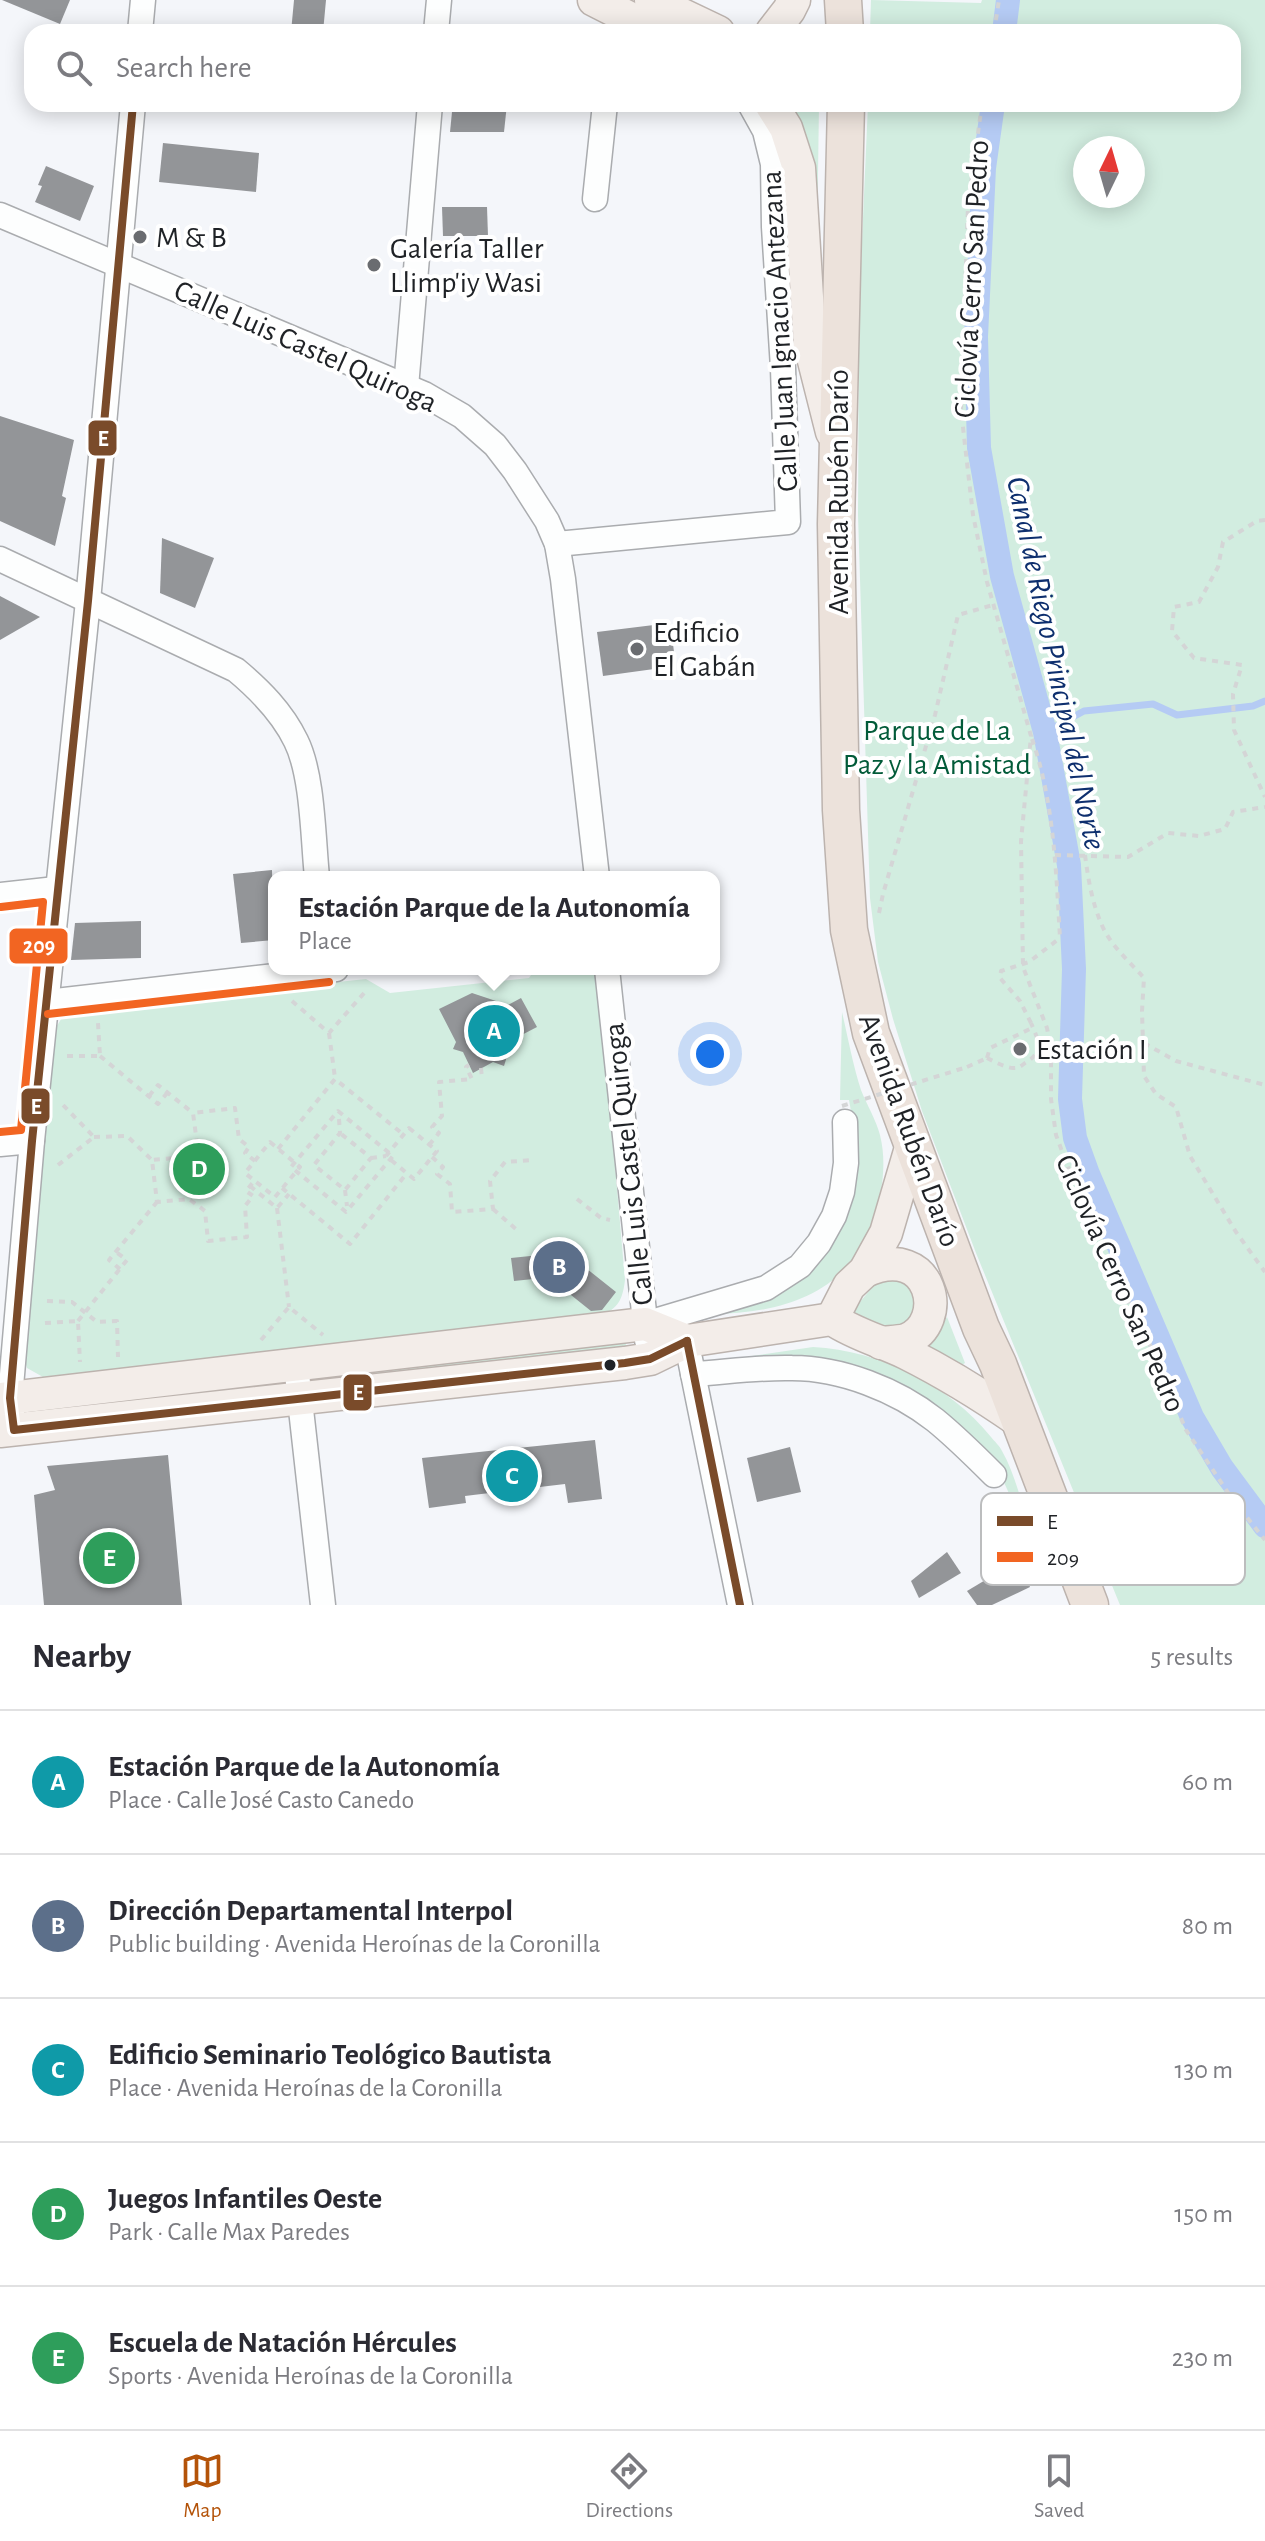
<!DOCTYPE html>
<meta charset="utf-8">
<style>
body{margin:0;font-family:"Alegreya Sans",sans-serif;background:#f7f7f7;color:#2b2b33}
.compass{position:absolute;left:1073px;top:136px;width:72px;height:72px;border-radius:50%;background:#fff;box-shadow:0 4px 20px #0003;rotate:5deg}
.you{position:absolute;left:710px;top:1054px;width:28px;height:28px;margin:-20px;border:6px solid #fff;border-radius:50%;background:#1a73e8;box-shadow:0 0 0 12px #1a73e833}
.badge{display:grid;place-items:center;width:52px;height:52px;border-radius:50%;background:#b45309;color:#fff;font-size:26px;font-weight:700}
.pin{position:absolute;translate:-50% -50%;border:4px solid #fff;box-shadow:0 2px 8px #0006}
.popup{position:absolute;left:268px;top:871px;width:452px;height:104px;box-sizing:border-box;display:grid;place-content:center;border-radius:16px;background:#fff;filter:drop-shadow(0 2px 6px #0005);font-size:26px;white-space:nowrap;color:#7c7c81}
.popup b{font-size:30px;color:#2b2b33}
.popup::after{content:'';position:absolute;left:50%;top:100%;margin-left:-16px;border:16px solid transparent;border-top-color:#fff}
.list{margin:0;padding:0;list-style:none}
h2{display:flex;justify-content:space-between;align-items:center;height:104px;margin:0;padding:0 32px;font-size:34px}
h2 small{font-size:26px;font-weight:400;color:#7c7c81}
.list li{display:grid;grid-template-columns:52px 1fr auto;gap:24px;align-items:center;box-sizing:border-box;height:144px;padding:0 32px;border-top:2px solid #e1e1e2}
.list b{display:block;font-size:30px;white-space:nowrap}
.list p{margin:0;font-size:26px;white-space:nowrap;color:#7c7c81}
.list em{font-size:26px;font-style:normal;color:#7c7c81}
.icon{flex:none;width:44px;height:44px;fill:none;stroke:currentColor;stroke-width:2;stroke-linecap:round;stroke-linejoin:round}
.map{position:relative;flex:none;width:1265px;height:1605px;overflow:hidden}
.search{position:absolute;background:#fff;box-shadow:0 4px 20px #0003;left:24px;right:24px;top:24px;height:88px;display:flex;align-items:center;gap:20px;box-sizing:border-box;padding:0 28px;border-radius:24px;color:#7c7c81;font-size:30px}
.sheet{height:824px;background:#fff}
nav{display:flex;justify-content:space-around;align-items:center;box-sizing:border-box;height:112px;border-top:2px solid #e1e1e2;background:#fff;font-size:22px;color:#7c7c81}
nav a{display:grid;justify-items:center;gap:4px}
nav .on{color:#b45309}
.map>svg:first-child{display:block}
.green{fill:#d2ede0;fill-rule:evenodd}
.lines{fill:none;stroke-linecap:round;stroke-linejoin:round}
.stream{stroke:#b5cbf4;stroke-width:7}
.canal{stroke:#b5cbf4;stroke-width:24}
.building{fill:#939598}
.minor-casing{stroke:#aaacaf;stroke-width:27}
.major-casing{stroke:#bcb3ae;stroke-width:35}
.highway-casing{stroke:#bcb3ae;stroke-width:39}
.path{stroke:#d4d5d6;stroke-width:4;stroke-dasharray:6 6;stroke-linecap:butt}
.minor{stroke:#fdfefe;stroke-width:24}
.major{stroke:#f3ede9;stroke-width:32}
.highway{stroke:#ece2db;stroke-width:36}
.path-bridge{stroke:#d4d5d6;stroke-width:4;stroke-dasharray:6 6;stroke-linecap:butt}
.bus-1-casing{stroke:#fff;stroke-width:14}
.bus-2-casing{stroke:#fff;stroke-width:14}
.bus-1{stroke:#7a4b2a;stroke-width:8}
.bus-2{stroke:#f26522;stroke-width:8}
.poi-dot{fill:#6a6c70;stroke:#fff;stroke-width:3}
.bus-dot{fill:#1f2226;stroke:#fff;stroke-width:3}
.labels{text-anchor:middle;stroke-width:8;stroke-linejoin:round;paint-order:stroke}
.poi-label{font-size:30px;fill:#1f2226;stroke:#fff;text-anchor:start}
.street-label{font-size:30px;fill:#1f2226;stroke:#fff}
.park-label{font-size:30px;fill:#025b39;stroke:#fff}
.water-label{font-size:32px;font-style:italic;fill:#0e2f6e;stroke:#fff}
.key{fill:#fff;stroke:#bcbdbe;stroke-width:2}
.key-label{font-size:22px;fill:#1f2226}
.line-badge{stroke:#fff;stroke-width:3}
.badge-label{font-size:22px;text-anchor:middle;font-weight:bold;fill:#fff}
</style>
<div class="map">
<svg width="1265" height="1605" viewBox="0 0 1265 1605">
<rect width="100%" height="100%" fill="#f4f6fa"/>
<g class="green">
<path d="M871,0L981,3L982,0H1265V1605H1120L976,1253L922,1111L893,1019L878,962L870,898L858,515L859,310L868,104H1233V32H870ZM1085,148H1133V196H1085Z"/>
<polygon points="784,104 819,104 816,314"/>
<path d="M535,969H593L599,982L625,1280C623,1296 620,1307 604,1314L43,1377L27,1368L23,1355L55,1029L63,1016L70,1011L366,979L390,993L529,978Z"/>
<path d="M842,1012C848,1038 853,1065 861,1090C867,1105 876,1120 880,1135C885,1155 884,1176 880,1196C865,1287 790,1315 707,1314C733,1308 760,1302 784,1290C802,1281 817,1264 828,1248C865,1194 860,1161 849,1100H840Z"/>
<polygon points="881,1277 918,1284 911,1324 889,1328 857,1318 854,1309"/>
<polygon points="947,1317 965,1363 960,1366 923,1346 937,1334"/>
<polygon points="625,1340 627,1351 314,1384 313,1374"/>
<path d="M813,1347C881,1351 948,1384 991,1437C994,1441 1000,1446 1002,1451C1013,1470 1019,1494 1026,1515L1017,1511L1002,1478L893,1385L726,1364L738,1358Z"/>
</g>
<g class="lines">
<polyline class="stream" points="1045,732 1084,711 1153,704 1177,715 1253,706 1265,701"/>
<g class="canal">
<polyline points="1004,32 1008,0"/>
<polyline points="993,104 984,168 976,337 979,448 1002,576 1045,732 1069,865 1074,969 1070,1099 1075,1138 1088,1174 1192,1417 1222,1468 1265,1526"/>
</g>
</g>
<g class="building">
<polygon points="2,0 70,0 60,24"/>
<polygon points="294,0 326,0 323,32 291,32"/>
<polygon points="462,104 507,104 504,132 450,132 452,112"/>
<polygon points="163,143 259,153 256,192 159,182"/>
<polygon points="46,166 94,186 80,221 35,202 42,186 38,185"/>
<polygon points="442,207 487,207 488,236 443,236"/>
<polygon points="0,416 74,440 62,496 66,498 55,546 0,521"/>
<polygon points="162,538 214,558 195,608 160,593"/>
<polygon points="0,596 40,617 0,640"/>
<polygon points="670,623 676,666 603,676 597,632"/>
<polygon points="272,870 274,940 241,943 233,874"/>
<polygon points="141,921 141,958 71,960 75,923"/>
<polygon points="472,993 508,1005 521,998 537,1027 512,1040 504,1066 493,1062 473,1073 463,1052 453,1049 456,1042 439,1009"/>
<polygon points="575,1242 577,1261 616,1292 602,1310 591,1311 556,1283 544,1285 543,1278 514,1281 511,1258 540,1255 539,1247"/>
<polygon points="595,1440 602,1499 568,1503 565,1484 465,1496 466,1503 429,1508 422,1458"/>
<polygon points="790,1447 801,1492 757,1502 747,1458"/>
<polygon points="168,1455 182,1605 44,1605 34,1495 55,1490 47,1466"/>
<polygon points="947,1552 961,1573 919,1598 911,1581"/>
<polygon points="1019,1560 1030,1587 992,1605 977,1605 967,1591"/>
</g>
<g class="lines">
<defs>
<g id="minor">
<polyline points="140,32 143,0"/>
<polyline points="436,32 439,0"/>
<polyline points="595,199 605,104"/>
<polyline points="0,215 424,394 462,416 495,445 515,471 547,521 557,544 563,579 597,877"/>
<polyline points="406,387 430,104"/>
<polyline points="557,544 788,522 783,368 774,227 773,164 765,131 750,104"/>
<path d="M0,559L236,670C260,690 282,712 296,741C313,775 313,839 317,877"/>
<polyline points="0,895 56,889"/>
<polyline points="607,969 647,1340"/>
<polyline points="47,1002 336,969"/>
<polyline points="0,1144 32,1141"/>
<polyline points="645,1324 766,1288 800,1266 819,1243 834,1216 842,1192 846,1163 845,1122"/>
<polyline points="690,1359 740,1605"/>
<polyline points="296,1365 323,1605"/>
<path d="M693,1374C726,1372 759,1367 792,1368C841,1368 897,1390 935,1420C956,1437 975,1456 994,1475"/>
<polyline points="12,1412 10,1398 32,1141 88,601 133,104"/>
</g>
<g id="major">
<polyline points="594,0 657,32"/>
<polyline points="651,0 718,32"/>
<polyline points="772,32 789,10 794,0"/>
<polyline points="771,104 786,128 799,168 810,345 832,432"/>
<path d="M865,1271C933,1240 950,1324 906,1340C899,1342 889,1342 881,1343"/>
<polyline points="832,1319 849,1286 865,1271 886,1233 913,1141"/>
<polyline points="0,1399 645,1324 687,1341"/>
<path d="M0,1431L625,1363L650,1359L687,1341L832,1319C856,1335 881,1341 906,1353C946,1373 983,1396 1019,1421"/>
</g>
<g id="highway">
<polyline points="843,0 845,32"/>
<polyline points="846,104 836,524 841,810 849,930 871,1033 981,1328 998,1364 1090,1605"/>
</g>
</defs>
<use href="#minor" class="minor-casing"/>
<use href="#major" class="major-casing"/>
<use href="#highway" class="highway-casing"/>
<g class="path">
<polyline points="994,32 999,0"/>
<polyline points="982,104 968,205 961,410 973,515 987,582 1031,736 1021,841 1023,967 1047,1028 1051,1049 1051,1099 1056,1135 1088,1221 1152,1349 1186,1430 1233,1500 1265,1540"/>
<polyline points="1265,520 1257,521 1223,542 1218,567 1199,602 1174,607 1172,631 1194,658 1242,665 1233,694 1234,730 1265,797"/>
<path d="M1032,739C1054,802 1056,871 1060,938"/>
<polyline points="1055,855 1128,857 1168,833 1199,836 1225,829 1233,812 1265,807"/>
<path d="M1085,855C1088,878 1092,902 1101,923C1109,944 1129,961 1144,978L1142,1011L1144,1076L1156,1094L1176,1107L1190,1156L1236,1232L1265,1272"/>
<polyline points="879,913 883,894 935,715 958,615 993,605"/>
<polyline points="292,1001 329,1033 365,992"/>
<polyline points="329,1033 335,1078"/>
<polyline points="1144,1043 1176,1061 1265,1085"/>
<polyline points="67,1056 100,1056 98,1023"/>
<polyline points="100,1056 158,1104 168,1092"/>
<path d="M987,1058C995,1062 1004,1067 1013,1068C1019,1068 1020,1067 1025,1063C1045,1051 1039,1042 1031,1023"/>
<polyline points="987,1058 990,1048 1032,1028"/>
<polyline points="967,1067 987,1058"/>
<polyline points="481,1068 482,1078"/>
<polyline points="149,1096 158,1085 193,1113"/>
<polygon points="338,1111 393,1156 346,1212 291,1167"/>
<polyline points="339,1119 340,1133 314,1165 345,1190 371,1158 340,1133"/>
<polygon points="409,1128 437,1151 414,1179 386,1156"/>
<polyline points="94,1137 127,1136 152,1160"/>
<polygon points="270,1142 300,1167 275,1197 245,1173"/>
<polyline points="429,1145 439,1133 432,1127 442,1116 439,1082 472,1079 466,1067 469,1065"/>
<polyline points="278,1149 335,1079 404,1135"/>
<polyline points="432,1157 443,1167 437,1174 450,1184 452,1212 493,1209 490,1181 505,1162 533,1160"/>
<polyline points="371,1158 386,1156"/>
<polyline points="255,1161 245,1153 249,1147 239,1139 235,1108 193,1113 197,1143 184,1157 152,1160 157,1202 189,1199 205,1211 208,1241 247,1237 245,1206 253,1196 246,1191 255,1180"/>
<polyline points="58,1165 94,1137 63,1105"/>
<polyline points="250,1186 277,1208 289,1194"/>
<polyline points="282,1188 350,1244 407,1173"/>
<polyline points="345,1190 347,1206"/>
<polyline points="577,1199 601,1218 610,1220"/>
<polyline points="277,1208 289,1307"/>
<polyline points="493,1209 518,1231"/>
<polyline points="120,1269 109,1260 157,1202"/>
<polyline points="47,1301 72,1302 97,1322 117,1321 118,1357"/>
<polyline points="78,1321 127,1260 116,1252"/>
<polyline points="45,1323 78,1321 80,1362"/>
<polyline points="261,1340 289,1307 323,1335"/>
</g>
<use href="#minor" class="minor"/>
<use href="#major" class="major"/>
<use href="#highway" class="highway"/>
<g class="path-bridge">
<polyline points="1031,1023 1020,1001 1000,978 1001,971 1029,962 1060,938"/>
<polyline points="842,1106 967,1067"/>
</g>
<defs>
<g id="bus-1">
<polyline points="133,104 88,601 32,1141 10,1398 14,1430 625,1363 650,1359 687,1341"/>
<polyline points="687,1341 740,1605"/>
</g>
<g id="bus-2">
<polyline points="48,1014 329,982"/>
<polyline points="0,1132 21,1130 43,902 1,907"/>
</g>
</defs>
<use href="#bus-1" class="bus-1-casing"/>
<use href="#bus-2" class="bus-2-casing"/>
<use href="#bus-1" class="bus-1"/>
<use href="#bus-2" class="bus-2"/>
</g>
<g class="poi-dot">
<circle cx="140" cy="237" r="8"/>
<circle cx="374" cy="265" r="8"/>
<circle cx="637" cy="649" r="8"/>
<circle cx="1020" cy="1049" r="8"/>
</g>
<circle class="bus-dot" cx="610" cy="1365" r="7"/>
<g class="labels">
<g class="poi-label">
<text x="156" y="247">M &amp; B</text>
<text x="390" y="258">Galería Taller<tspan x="390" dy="34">Llimp'iy Wasi</tspan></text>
<text x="653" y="642">Edificio<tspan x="653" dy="34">El Gabán</tspan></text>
<text x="1036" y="1059">Estación I</text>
</g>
<g class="street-label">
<text transform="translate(971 279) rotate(-87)" y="10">Ciclovía Cerro San Pedro</text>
<text transform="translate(779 331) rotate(-93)" y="10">Calle Juan Ignacio Antezana</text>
<text transform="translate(306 346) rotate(24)" y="10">Calle Luis Castel Quiroga</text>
<text transform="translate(838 492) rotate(-90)" y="10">Avenida Rubén Darío</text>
<text transform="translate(910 1130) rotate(70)" y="10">Avenida Rubén Darío</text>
<text transform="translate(628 1164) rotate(-96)" y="10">Calle Luis Castel Quiroga</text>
<text transform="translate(1121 1283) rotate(66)" y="10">Ciclovía Cerro San Pedro</text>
</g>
<g class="park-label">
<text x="937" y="740">Parque de La<tspan x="937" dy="34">Paz y la Amistad</tspan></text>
</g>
<g class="water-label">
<text transform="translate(1057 663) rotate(78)" y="11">Canal de Riego Principal del Norte</text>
</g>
</g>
<rect x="981" y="1493" width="264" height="92" rx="12" class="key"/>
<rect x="997" y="1516" width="36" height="10" fill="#7a4b2a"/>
<rect x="997" y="1552" width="36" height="10" fill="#f26522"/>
<g class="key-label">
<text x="1047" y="1529">E</text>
<text x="1047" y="1565">209</text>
</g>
<g class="line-badge">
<rect x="87" y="419" width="31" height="38" rx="8" fill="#7a4b2a"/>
<rect x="8" y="927" width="61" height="38" rx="8" fill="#f26522"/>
<rect x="20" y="1087" width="31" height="38" rx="8" fill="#7a4b2a"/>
<rect x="342" y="1373" width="31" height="39" rx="8" fill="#7a4b2a"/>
</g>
<g class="badge-label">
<text x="103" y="446">E</text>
<text x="39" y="953">209</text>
<text x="36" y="1114">E</text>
<text x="358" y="1400">E</text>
</g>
</svg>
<svg class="compass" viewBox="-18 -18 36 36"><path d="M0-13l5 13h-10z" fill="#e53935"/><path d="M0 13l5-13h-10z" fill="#7c7c81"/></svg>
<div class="you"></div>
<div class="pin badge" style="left:494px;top:1031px;background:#0f9aa8">A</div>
<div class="popup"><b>Estación Parque de la Autonomía</b>Place</div>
<div class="pin badge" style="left:559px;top:1267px;background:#5c6f8a">B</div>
<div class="pin badge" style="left:512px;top:1476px;background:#0f9aa8">C</div>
<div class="pin badge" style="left:199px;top:1169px;background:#2e9e5b">D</div>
<div class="pin badge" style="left:109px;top:1558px;background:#2e9e5b">E</div>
<div class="search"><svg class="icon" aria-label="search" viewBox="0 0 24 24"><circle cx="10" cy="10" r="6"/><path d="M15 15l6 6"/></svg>Search here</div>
</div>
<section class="sheet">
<h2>Nearby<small>5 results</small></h2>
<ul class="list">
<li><span class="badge" style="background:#0f9aa8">A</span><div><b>Estación Parque de la Autonomía</b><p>Place · Calle José Casto Canedo</p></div><em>60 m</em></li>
<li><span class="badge" style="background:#5c6f8a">B</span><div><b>Dirección Departamental Interpol</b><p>Public building · Avenida Heroínas de la Coronilla</p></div><em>80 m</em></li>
<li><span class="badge" style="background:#0f9aa8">C</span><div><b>Edificio Seminario Teológico Bautista</b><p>Place · Avenida Heroínas de la Coronilla</p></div><em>130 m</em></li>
<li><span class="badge" style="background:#2e9e5b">D</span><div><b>Juegos Infantiles Oeste</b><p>Park · Calle Max Paredes</p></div><em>150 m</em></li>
<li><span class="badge" style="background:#2e9e5b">E</span><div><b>Escuela de Natación Hércules</b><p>Sports · Avenida Heroínas de la Coronilla</p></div><em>230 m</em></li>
</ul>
</section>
<nav>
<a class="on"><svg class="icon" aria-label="map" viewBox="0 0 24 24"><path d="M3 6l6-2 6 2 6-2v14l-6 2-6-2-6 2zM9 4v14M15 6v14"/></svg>Map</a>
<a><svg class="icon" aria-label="directions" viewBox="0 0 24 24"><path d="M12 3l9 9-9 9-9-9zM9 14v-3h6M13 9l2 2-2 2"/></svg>Directions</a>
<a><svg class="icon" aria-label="saved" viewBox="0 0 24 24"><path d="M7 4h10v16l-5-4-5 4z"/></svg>Saved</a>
</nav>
